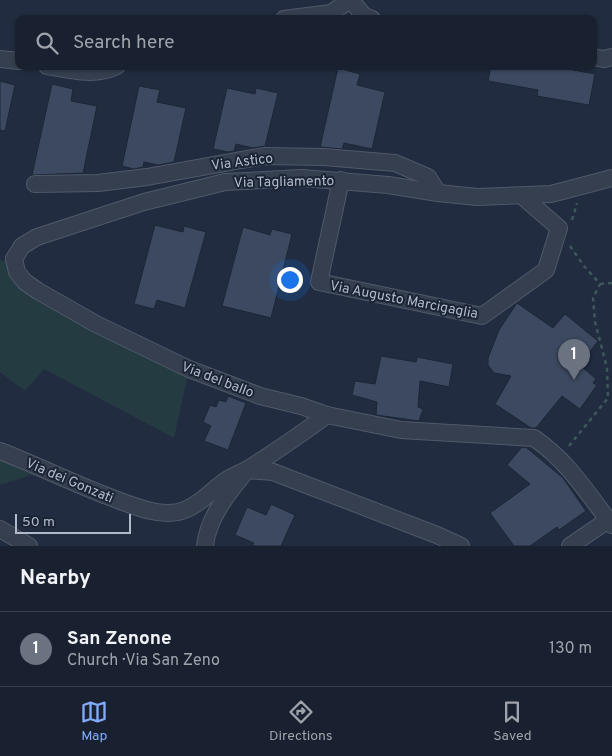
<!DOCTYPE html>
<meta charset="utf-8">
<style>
body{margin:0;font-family:Overpass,sans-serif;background:#222938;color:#f1f3f6}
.scale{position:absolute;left:15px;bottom:12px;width:116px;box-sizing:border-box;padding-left:5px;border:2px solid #b1b9cb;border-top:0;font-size:14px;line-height:18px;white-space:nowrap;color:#b1b9cb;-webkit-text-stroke:4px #1a2434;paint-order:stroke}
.you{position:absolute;left:289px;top:279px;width:18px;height:18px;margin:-12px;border:4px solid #fff;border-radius:50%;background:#1a73e8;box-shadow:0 0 0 8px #1a73e833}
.badge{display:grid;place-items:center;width:32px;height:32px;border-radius:50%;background:#82aaff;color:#fff;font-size:16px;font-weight:700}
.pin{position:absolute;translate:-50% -41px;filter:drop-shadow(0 1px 2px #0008)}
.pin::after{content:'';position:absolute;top:26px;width:18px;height:15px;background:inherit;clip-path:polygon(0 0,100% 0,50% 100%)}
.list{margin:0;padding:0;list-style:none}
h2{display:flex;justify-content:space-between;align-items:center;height:65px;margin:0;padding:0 20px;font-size:21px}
h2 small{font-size:16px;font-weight:400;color:#9fa3ab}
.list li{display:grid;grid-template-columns:32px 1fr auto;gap:15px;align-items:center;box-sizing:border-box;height:75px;padding:0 20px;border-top:1px solid #373e4c}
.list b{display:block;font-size:19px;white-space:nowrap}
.list p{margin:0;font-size:16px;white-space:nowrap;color:#9fa3ab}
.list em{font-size:16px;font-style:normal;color:#9fa3ab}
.icon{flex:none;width:28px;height:28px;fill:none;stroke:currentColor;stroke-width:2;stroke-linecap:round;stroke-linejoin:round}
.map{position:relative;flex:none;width:612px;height:546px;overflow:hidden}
.search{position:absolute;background:#192130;box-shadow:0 1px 4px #0004;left:15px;right:15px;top:15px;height:55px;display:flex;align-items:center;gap:12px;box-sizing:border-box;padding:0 18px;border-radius:10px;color:#9fa3ab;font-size:19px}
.sheet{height:140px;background:#192130}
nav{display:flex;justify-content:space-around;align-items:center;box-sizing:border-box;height:70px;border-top:1px solid #373e4c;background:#192130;font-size:14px;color:#9fa3ab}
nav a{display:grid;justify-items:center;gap:2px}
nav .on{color:#82aaff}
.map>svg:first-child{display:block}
.green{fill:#233b41}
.building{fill:#3c4960;stroke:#1c2636}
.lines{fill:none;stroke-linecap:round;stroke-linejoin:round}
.minor-casing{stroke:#50596a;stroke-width:18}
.path{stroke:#3e575b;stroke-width:2.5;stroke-dasharray:4 4;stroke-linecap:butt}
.minor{stroke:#353f4f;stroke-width:16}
.labels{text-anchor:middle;stroke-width:4;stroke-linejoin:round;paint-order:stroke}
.street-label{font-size:14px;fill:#b1b9cb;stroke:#1a2434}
</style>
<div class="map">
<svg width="612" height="546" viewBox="0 0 612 546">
<rect width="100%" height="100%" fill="#212c40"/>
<g class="green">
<polygon points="0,260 9,262 19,281 188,374 174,438 44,369 25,391 0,372"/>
<polygon points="0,455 38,473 0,485"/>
</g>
<g class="building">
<polygon points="491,66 552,66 595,74 589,105 537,96 538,90 488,81"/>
<polygon points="338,68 360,74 357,85 385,92 372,149 344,143 342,149 320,147"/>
<polygon points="0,81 15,85 5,131 0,130"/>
<polygon points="52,84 73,89 71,101 97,106 83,173 32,175"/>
<polygon points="139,86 160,90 157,102 186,108 174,162 158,165 144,162 143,167 134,169 122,166"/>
<polygon points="227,88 255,94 256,88 278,93 265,146 253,148 236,144 234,151 228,152 213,149"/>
<polygon points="155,225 183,232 184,226 206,232 185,308 157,300 154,309 134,304"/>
<polygon points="243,227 270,235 272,229 292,234 271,318 222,306"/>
<polygon points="517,303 553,328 565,314 598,341 580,365 596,379 593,383 597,385 580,409 562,396 536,428 531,428 495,404 511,376 494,373 488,365 488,358 499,330"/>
<polygon points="381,356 416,362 417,357 453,364 449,387 420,381 418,407 423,409 419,421 376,415 377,402 352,395 355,381 375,384"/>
<polygon points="228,396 246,403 228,450 204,441 211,426 203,422 210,405 216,407 219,400 226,402"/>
<polygon points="522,447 527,448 563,478 586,511 559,530 557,527 530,546 514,546 490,513 530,484 507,465"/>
<polygon points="271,504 295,515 281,546 252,546 254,543 235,535 247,507 266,515"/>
</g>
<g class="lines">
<defs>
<g id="minor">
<polyline points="351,0 364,16 372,19"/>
<polyline points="284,19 331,13 350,0"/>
<polyline points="593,57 604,59 612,57"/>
<polyline points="0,59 19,61"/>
<path d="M47,66C70,70 95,77 117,66"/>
<polyline points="341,180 319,282 482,316 546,270 559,228 522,196"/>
<polyline points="35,184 98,183 147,177 264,156 324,157 395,163 428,177 438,193"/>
<path d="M14,259L17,272L25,282L38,291L96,324L189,369L260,396L301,406L327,415L401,430L534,438C569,462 587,493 612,525"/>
<polyline points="14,259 22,246 37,237 144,202 225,182 302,178 388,185 438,193 477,197 551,194 612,178"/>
<path d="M0,451C39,466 76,485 115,499C134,506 157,516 178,512C196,508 210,492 225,481C232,476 241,473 248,469C275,452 301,434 327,415"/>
<polyline points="0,529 29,546"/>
<path d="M205,546C208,517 229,492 247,470L273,472L437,535L461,546"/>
<polyline points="570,546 608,520"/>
</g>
</defs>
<use href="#minor" class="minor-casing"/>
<g class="path">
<polyline points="572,220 577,203"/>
<polyline points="570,246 584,266 600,284"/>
<polyline points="600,284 612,283"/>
<polyline points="569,446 608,398 607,368 595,322 593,298 600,284"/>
</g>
<use href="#minor" class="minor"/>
</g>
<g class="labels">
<g class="street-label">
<text transform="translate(242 161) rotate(-7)" y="5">Via Astico</text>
<text transform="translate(284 181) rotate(-1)" y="5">Via Tagliamento</text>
<text transform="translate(404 299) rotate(11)" y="5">Via Augusto Marcigaglia</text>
<text transform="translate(218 379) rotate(21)" y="5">Via del ballo</text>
<text transform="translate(70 480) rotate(23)" y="5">Via dei Gonzati</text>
</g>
</g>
</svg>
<div class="scale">50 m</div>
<div class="you"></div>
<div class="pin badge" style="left:574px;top:380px;background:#6b7280">1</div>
<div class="search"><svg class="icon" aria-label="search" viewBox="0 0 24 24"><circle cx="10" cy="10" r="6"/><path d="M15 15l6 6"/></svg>Search here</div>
</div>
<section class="sheet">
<h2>Nearby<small></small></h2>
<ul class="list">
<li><span class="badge" style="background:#6b7280">1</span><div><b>San Zenone</b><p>Church · Via San Zeno</p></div><em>130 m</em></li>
</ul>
</section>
<nav>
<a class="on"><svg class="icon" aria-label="map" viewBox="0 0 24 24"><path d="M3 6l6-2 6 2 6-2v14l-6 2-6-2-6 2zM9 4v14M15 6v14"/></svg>Map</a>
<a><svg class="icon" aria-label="directions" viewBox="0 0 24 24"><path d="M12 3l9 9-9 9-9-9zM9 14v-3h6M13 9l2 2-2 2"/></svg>Directions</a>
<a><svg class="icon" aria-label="saved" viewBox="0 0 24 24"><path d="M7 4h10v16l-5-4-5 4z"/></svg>Saved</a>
</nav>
